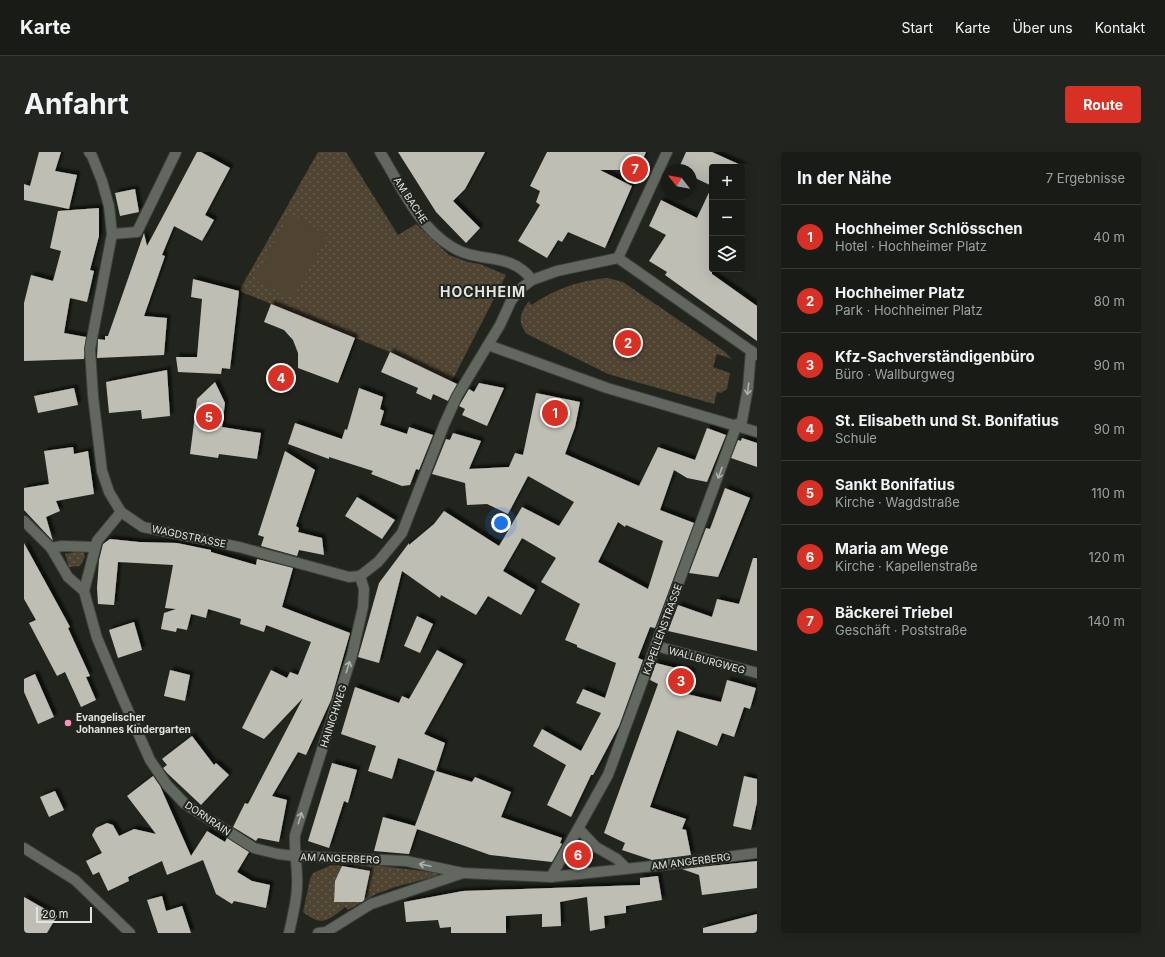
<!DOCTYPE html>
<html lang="de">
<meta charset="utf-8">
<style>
body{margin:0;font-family:Inter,sans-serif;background:#22251f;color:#f1f3f6}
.controls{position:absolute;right:12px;top:12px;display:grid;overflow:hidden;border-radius:4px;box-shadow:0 4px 16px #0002}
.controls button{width:36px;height:36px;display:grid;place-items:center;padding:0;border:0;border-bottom:1px solid #373a35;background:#191c16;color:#f1f3f6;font:20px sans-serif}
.compass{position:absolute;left:637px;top:12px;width:36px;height:36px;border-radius:50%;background:#191c16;box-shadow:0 4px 16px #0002;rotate:301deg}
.scale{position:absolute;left:12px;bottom:10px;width:56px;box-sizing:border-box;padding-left:4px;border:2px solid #e1e4e0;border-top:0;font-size:11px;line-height:14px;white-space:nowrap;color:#e1e4e0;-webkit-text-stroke:3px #21251e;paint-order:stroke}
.you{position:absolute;left:477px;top:371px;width:14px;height:14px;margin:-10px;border:3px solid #fff;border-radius:50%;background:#1a73e8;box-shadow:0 0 0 6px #1a73e833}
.badge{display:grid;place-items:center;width:26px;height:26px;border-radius:50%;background:#d93025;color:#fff;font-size:13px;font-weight:700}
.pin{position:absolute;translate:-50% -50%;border:2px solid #fff;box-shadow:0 1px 4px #0006}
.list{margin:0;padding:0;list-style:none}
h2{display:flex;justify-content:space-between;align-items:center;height:52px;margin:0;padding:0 16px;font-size:17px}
h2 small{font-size:13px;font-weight:400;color:#9fa1a1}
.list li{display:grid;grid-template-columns:26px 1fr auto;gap:12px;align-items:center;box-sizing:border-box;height:64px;padding:0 16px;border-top:1px solid #373a35}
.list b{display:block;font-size:15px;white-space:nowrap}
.list p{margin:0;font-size:13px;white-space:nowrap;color:#9fa1a1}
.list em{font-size:13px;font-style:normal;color:#9fa1a1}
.icon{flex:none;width:22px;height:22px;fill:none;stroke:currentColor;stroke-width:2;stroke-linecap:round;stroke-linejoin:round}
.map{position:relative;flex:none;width:733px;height:781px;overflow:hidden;border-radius:4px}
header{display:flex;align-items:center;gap:24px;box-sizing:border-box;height:56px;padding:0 20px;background:#191c16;border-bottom:1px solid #373a35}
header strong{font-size:19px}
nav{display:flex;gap:22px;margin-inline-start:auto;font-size:14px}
.intro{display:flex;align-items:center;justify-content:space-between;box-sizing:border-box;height:96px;padding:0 24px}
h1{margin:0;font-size:28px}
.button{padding:10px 18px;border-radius:4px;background:#d93025;color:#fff;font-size:14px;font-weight:700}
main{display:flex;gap:24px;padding:0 24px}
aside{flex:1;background:#191c16;border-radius:4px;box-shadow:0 4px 16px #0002}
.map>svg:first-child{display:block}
.grass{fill:url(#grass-dots)}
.garden{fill:#4f4331}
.building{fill:#bfbeb4;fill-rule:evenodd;filter:url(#shadow)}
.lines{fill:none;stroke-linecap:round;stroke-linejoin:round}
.minor-casing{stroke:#3e413c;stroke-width:12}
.minor{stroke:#62675f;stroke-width:10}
.oneway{stroke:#aeb2ac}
.poi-dot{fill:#fe8ebb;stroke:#21251e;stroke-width:1.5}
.labels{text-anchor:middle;stroke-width:4;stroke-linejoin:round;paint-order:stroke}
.street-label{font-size:10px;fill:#e1e4e0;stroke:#21251e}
.poi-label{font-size:10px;font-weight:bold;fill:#e1e4e0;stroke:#21251e;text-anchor:start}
.district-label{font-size:14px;font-weight:bold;letter-spacing:1px;fill:#e1e4e0;stroke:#21251e}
</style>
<header>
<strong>Karte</strong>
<nav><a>Start</a><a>Karte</a><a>Über uns</a><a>Kontakt</a></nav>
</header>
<div class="intro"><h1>Anfahrt</h1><a class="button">Route</a></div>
<main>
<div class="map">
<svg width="733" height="781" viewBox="0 0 733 781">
<defs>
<pattern id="grass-dots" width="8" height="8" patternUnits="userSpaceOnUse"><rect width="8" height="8" fill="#4f4331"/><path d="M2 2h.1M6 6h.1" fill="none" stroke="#685e4f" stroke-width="1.8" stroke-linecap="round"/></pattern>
<filter id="shadow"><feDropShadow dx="3.5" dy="-3.5" stdDeviation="1" flood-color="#0009"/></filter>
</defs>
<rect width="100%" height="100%" fill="#21251e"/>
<g class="grass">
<polygon points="294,0 322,0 374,83 392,72 425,103 444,110 456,112 482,123 428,229 366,200 215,139"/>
<path d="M584,126L599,130L700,199L708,207L693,202L689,215L706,221L703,237L697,241L693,240L690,252L584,222L503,182C493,171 496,160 505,149L507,153C534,136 553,129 584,126Z"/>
<polygon points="57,399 60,401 61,405 56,414 45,415 41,402"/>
<path d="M330,712H341L415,721L413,724L371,735L352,742L324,758L321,755C304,769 298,775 279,760L286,727L289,721L308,713L318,714L311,729L310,750L331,749L342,745L346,719L329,716Z"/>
</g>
<polygon class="garden" points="266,61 303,84 269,146 230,128"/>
<g class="building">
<polygon points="15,0 37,0 31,19 53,23 45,57 0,48 0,32 6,34"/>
<polygon points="173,0 177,0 206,16 181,63 190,68 178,89 150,74 138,103 141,104 120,164 143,166 140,203 73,206 74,187 81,188 81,184 84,184 120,81 123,94"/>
<polygon points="374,0 461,0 441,37 429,49 456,76 442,91 412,60"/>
<polygon points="523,0 622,0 614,18 576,18 608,34 581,96 544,80 538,90 534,88 523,106 494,89 516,53 512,50 516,39 506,34"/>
<polygon points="662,0 688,0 721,15 688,15 688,122 733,154 733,189 641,123 643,120 625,109 642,83 625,74 637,48 673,66 688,34 667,24 667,18 654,18"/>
<polygon points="111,37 115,60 96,64 91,41"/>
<polygon points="75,56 75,84 66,118 70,119 63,150 46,146 40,181 62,185 60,207 0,209 0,151 7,123 29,129 37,99 26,96 34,59"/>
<polygon points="169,127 215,139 206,217 198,216 197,222 154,220 152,205 173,205 178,147 167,145"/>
<polygon points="247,152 331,186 314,231 274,216 274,201 269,188 260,178 240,170"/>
<polygon points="366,200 433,232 424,249 409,242 407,248 392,241 394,236 357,220"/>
<polygon points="143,218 146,264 118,267 117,258 85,261 82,230"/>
<polygon points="191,230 201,251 198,275 237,281 233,307 195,302 194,306 166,302 173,247"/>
<polygon points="455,231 480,236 463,274 438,263 441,257 435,254 445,237 450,240"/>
<polygon points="50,236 54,253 14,261 10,244"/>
<polygon points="335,236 359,245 356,257 360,259 356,273 383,282 385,275 409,283 395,318 392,317 386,333 378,334 347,322 349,319 305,305 305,307 264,292 271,271 318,287 321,277 323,278"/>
<path d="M512,241L556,250L551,275L541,302L615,334L634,295L671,308L683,276L702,283L683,330L663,326L650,318L636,358L670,371L631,476L626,475L614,506L619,508L595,574L569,623H567L547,665L523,653L542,613L509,594L518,577L557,599L577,561L552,551L559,537L581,546L592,511L553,495V493L541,488L556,452L517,430L532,406L498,386L479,419L511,438L497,463L464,444L452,463L417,443L416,446L378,419L355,511L334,505L355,431L385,391V393L410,372L420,359L475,394L498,355L535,374L550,350L504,324L484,362L463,352L443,353L441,331L408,322L422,287L426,288L429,281L457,289L445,317L485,315L491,301L499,303ZM594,370L601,375L602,373L639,389L624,437L574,410Z"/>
<polygon points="718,286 733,291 733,315 707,306 714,288 717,289"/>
<polygon points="49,295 50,302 64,299 70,342 32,349 36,359 22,365 29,389 0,358 0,336 25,332 20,299"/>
<polygon points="261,299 291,318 272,374 275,376 274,380 298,386 300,403 275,398 273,404 237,394 240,385 234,383"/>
<polygon points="701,336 726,346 694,425 665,421 682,376 686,377"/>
<polygon points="333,345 371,368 358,387 321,364"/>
<polygon points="86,387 115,390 153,391 187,398 187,400 232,413 233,407 269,416 258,455 326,481 307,548 282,603 274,600 248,644 263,648 255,690 234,686 232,689 209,675 221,651 224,652 279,546 240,587 218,576 247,518 263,526 266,520 274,523 287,490 242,473 240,480 216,472 217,467 184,457 182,466 167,462 163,478 153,476 152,480 137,477 140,461 152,457 141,456 149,413 94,410 90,453 74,452 73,436 75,408 79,392"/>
<polygon points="0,391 46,475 44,476 66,524 62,525 72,548 57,555 41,520 33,524 5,471 12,468 0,447"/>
<polygon points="729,406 733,406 733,499 644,479 654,453 688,465 693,447 715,452"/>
<polygon points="393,464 409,472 396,501 380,494"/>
<polygon points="110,470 118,498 94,506 85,478"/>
<polygon points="413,498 439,512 400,582 421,591 412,619 448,630 451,625 487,640 477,665 538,686 536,691 538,692 528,710 466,703 393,677 385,702 350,699 359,665 391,674 411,619 374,606 368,627 344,619 352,594 317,582 331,535 375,551 378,544 385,547"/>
<polygon points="632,511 668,520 663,542 697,550 703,528 732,536 726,557 720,555 710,585 698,581 693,594 653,578 626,655 662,667 658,677 662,678 667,703 628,708 598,698 601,691 580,681 634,532 626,528"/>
<polygon points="146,518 166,523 161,549 140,544"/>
<polygon points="11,522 30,565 14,572 0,540 0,527"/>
<polygon points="168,584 190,613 192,611 205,623 177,653 143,621 139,616 143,613 138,607"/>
<polygon points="308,611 333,618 324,651 320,649 305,696 284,689"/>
<polygon points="129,624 136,634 167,704 183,679 201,690 203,686 225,700 213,720 228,729 246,733 242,756 210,749 208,752 192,742 179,708 143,723 138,709 104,725 105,729 84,739 75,720 69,723 62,709 78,701 68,683 72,676 83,671 89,673 95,684 110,677 132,682 103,644"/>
<polygon points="720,624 733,627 733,650 727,678 709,674"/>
<polygon points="31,639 40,658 25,665 16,645"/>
<polygon points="551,696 561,699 556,713 542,712"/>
<polygon points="733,709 733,736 678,743 675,723 658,717"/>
<polygon points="318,714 346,719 340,748 338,750 310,750 311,729"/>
<polygon points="634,724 638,748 602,754 602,761 580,764 581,776 566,779 563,745 536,750 537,774 518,775 518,762 482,764 482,781 427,781 427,775 416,776 414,768 382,770 380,750 439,739 616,733 616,726"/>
<polygon points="138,744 142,759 158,754 167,781 134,781 123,748"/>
<polygon points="0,745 33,764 23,781 0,781"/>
<polygon points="733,762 733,781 679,781 679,776"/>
</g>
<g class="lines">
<defs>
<g id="minor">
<polyline points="65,0 68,4 78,29 85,54 88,82 66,197 69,244 78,319 85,340 97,360 119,375 215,395 325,425 336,424 354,410 378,381 420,273 433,244 476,173 487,149 496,137 508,128 533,119 594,106 733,203"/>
<path d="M356,0C376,32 394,75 428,95C455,112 487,99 508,128"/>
<polyline points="88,82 113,80 152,0"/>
<polyline points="594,106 643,0"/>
<polyline points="464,193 583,236 733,280"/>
<polyline points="717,274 724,236 727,199"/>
<polyline points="0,369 27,396 44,425 60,439 73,486 99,547 126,608 143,633 161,652 230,696 254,702 270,704 382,709 439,721 527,725 657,711 733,701"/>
<polyline points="27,396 38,394 70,395"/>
<polyline points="60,439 73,389 97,360"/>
<polyline points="632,494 733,521"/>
<polyline points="555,677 572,695 593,707 602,716"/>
<polyline points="0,696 51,728 106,781"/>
<polyline points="527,725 584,623 713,272"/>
<path d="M265,781C268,766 273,749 273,734C274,717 270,701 271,683L328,503L339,455L340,437L336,424"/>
<polyline points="294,781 302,780 347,752 439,721"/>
</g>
</defs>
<use href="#minor" class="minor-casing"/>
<use href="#minor" class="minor"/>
</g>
<defs><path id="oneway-shaft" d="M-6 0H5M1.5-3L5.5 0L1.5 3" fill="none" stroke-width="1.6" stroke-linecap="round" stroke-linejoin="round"/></defs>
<g class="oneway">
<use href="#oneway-shaft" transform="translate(724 237) rotate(97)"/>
<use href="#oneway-shaft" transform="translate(696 321) rotate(110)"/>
<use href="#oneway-shaft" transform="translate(324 515) rotate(-72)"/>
<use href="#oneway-shaft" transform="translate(276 666) rotate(-73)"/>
<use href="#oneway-shaft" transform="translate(401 713) rotate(-168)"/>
</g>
<circle class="poi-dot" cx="44" cy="571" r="4"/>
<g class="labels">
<g class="street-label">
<text transform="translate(387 48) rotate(57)" y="4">AM BACHE</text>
<text transform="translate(165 384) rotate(12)" y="4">WAGDSTRASSE</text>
<text transform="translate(638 477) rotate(-70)" y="4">KAPELLENSTRASSE</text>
<text transform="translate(683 508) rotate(15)" y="4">WALLBURGWEG</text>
<text transform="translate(309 564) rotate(-72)" y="4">HAINICHWEG</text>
<text transform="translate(184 666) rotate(34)" y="4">DORNRAIN</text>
<text transform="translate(316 706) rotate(2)" y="4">AM ANGERBERG</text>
<text transform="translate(667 709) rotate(-7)" y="4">AM ANGERBERG</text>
</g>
<g class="poi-label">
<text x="52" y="569">Evangelischer<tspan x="52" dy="12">Johannes Kindergarten</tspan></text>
</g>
<g class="district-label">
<text x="459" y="145">HOCHHEIM</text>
</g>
</g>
</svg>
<div class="controls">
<button>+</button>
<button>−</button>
<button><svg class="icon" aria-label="layers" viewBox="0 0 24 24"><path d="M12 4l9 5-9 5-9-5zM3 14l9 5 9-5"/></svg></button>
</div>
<svg class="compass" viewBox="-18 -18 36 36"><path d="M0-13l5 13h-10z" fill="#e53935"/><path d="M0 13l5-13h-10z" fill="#9fa1a1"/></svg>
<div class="scale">20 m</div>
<div class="you"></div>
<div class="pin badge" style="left:531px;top:261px">1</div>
<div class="pin badge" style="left:604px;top:191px">2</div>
<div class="pin badge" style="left:657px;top:529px">3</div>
<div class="pin badge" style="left:257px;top:226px">4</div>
<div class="pin badge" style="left:185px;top:265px">5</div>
<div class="pin badge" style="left:554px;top:703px">6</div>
<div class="pin badge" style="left:611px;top:17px">7</div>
</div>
<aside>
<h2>In der Nähe<small>7 Ergebnisse</small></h2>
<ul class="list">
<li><span class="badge">1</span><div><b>Hochheimer Schlösschen</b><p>Hotel · Hochheimer Platz</p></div><em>40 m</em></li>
<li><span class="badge">2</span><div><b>Hochheimer Platz</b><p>Park · Hochheimer Platz</p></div><em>80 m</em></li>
<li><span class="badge">3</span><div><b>Kfz-Sachverständigenbüro</b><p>Büro · Wallburgweg</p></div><em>90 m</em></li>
<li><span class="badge">4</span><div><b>St. Elisabeth und St. Bonifatius</b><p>Schule</p></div><em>90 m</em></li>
<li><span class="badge">5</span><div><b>Sankt Bonifatius</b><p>Kirche · Wagdstraße</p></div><em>110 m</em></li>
<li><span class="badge">6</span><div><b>Maria am Wege</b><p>Kirche · Kapellenstraße</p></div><em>120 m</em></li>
<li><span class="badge">7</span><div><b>Bäckerei Triebel</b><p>Geschäft · Poststraße</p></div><em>140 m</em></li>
</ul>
</aside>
</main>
